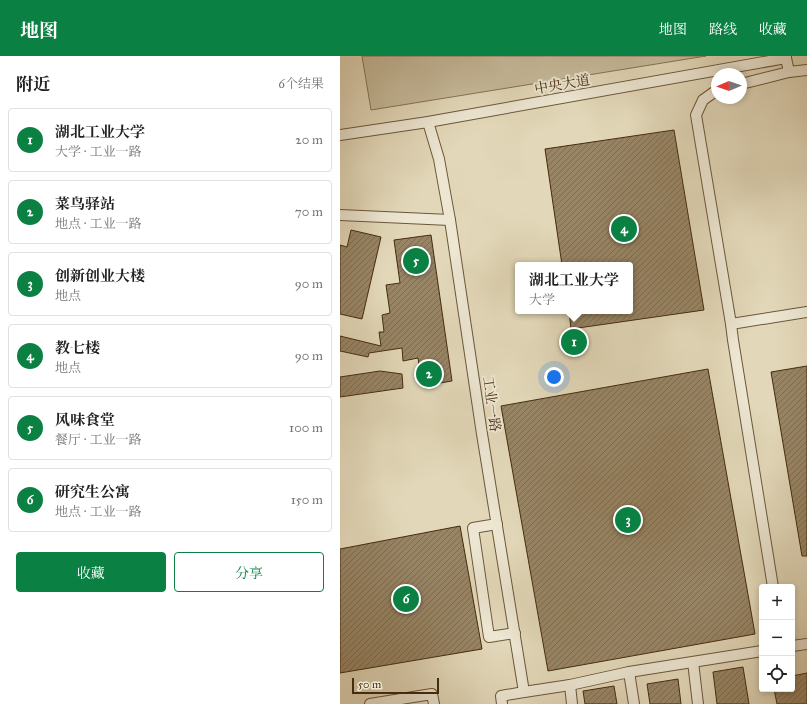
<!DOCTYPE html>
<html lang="zh">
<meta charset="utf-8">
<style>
body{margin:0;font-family:"IM FELL Great Primer","Noto Serif SC",serif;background:#f6f6f6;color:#222}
.controls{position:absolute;right:12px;bottom:12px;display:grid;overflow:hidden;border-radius:4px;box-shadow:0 2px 6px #0003}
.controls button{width:36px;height:36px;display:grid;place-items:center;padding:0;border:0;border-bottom:1px solid #e0e0e0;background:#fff;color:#222;font:20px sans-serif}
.compass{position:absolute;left:371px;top:12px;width:36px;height:36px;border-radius:50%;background:#fff;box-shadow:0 2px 6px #0003;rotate:268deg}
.scale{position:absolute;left:12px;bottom:10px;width:87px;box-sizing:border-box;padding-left:4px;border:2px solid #452c0d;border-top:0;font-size:11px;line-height:14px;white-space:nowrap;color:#452c0d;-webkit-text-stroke:3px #ece6d2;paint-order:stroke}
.you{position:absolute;left:214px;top:321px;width:14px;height:14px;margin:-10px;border:3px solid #fff;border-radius:50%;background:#1a73e8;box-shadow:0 0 0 6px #1a73e833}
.badge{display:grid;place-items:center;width:26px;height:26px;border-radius:50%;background:#0b8043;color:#fff;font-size:13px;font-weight:700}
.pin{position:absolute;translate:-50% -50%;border:2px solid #fff;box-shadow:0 1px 4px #0006}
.popup{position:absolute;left:175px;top:206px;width:118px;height:52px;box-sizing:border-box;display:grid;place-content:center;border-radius:4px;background:#fff;filter:drop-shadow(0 1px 3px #0005);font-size:13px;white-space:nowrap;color:#767676}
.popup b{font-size:15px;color:#222}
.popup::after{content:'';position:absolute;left:50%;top:100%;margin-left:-8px;border:8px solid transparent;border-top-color:#fff}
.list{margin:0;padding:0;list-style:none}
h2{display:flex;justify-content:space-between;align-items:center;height:52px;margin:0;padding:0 16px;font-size:17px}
h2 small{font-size:13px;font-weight:400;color:#767676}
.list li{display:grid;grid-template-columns:26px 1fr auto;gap:12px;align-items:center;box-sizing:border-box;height:64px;margin:0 8px 8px;padding:0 8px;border:1px solid #e0e0e0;border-radius:4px}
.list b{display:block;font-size:15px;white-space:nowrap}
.list p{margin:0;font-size:13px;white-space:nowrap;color:#767676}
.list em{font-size:13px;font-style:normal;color:#767676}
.actions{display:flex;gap:8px;padding:12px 16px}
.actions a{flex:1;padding:9px 0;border:1px solid #0b8043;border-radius:4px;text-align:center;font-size:14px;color:#0b8043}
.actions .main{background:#0b8043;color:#fff}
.icon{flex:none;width:22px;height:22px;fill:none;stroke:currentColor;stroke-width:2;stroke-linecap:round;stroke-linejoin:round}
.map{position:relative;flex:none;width:467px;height:648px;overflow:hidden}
header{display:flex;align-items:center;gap:24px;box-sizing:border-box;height:56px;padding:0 20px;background:#0b8043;color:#fff}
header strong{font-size:19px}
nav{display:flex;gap:22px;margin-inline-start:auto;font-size:14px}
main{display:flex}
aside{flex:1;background:#fff}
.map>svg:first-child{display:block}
.pitch{fill:#c7bb9c;stroke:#867454}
.building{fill:url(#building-hatch);stroke:#452c0d}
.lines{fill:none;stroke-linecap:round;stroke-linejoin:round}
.street-casing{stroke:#6c5738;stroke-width:12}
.street{stroke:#ece6d2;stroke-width:10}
.labels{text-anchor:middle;stroke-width:4;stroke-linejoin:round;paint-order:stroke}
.street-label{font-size:14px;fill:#452c0d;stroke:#ece6d2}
</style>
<header>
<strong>地图</strong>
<nav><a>地图</a><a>路线</a><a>收藏</a></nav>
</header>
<main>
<aside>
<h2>附近<small>6个结果</small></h2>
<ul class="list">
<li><span class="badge">1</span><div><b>湖北工业大学</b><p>大学 · 工业一路</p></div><em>20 m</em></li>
<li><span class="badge">2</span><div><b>菜鸟驿站</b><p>地点 · 工业一路</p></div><em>70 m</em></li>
<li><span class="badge">3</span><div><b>创新创业大楼</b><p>地点</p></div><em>90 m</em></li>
<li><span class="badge">4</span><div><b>教七楼</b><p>地点</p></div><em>90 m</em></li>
<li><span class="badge">5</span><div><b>风味食堂</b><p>餐厅 · 工业一路</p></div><em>100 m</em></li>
<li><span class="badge">6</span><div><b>研究生公寓</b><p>地点 · 工业一路</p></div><em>150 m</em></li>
</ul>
<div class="actions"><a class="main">收藏</a><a>分享</a></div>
</aside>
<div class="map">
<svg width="467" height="648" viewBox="0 0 467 648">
<defs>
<pattern id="building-hatch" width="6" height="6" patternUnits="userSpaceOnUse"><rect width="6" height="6" fill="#978566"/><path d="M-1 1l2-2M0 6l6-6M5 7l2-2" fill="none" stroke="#7d6d52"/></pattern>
</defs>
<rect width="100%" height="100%" fill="#e2d8b9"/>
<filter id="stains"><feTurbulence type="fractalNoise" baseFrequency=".005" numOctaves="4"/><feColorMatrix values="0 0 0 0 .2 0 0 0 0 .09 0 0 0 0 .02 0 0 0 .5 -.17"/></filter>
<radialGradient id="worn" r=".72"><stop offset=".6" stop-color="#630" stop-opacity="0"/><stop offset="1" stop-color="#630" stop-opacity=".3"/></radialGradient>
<polygon class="pitch" points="22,0 366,0 31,54"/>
<g class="building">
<polygon points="334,74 364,254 231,273 229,255 290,255 290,209 222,209 205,93"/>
<polygon points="11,174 41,181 22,263 0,258 0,189 7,191"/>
<polygon points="91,179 112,325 82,330 78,302 63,305 62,292 29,297 28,301 0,295 0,280 41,290 39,276 44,276 42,259 50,257 46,229 60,227 54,184"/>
<polygon points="467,310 467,500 462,500 431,316"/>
<polygon points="368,313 415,578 208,615 161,350"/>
<polygon points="40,315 62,318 63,332 0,341 0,321"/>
<polygon points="120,470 142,593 0,617 0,493"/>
<polygon points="403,611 409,648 377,648 373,616"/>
<polygon points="467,617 467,648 437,648 434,633 452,633 452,620"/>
<polygon points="338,623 341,648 310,648 307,628"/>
<polygon points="274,630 277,648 245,648 243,635"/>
</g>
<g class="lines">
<defs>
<g id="street">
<polyline points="446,2 449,16 467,14"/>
<polyline points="401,28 449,16"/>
<polyline points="377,34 363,44 356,59 391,268"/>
<polyline points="88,66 99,103 110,164 142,378 184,636"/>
<polyline points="0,79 88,66 446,2 446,0"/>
<polyline points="0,159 110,164"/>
<polyline points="157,468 133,472 149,581 175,577"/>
<polyline points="433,531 393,284 391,268 467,256"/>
<polyline points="452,590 467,588"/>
<polyline points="353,606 358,648"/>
<polyline points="289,616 294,648"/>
<polyline points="230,629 232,648"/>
<polyline points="30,648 92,638 94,648"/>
<polyline points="162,648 161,640 184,636 230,629 289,616 422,595"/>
</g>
</defs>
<use href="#street" class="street-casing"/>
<use href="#street" class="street"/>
</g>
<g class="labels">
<g class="street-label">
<text transform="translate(222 28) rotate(-10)" y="5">中央大道</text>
<text transform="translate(152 348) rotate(82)" y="5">工业一路</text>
</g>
</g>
<rect width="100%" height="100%" filter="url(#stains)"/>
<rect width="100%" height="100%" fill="url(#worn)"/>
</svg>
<div class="controls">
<button>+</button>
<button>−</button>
<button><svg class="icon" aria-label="locate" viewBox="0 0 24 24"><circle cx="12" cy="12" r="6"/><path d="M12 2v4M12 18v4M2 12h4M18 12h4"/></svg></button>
</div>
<svg class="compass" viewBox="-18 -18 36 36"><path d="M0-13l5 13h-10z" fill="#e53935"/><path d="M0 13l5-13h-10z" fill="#767676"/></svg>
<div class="scale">50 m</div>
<div class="you"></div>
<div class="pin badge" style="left:234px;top:286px">1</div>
<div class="popup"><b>湖北工业大学</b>大学</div>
<div class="pin badge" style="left:89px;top:318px">2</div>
<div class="pin badge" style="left:288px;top:464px">3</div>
<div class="pin badge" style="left:284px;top:173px">4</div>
<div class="pin badge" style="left:76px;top:205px">5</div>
<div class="pin badge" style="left:66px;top:543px">6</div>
</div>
</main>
